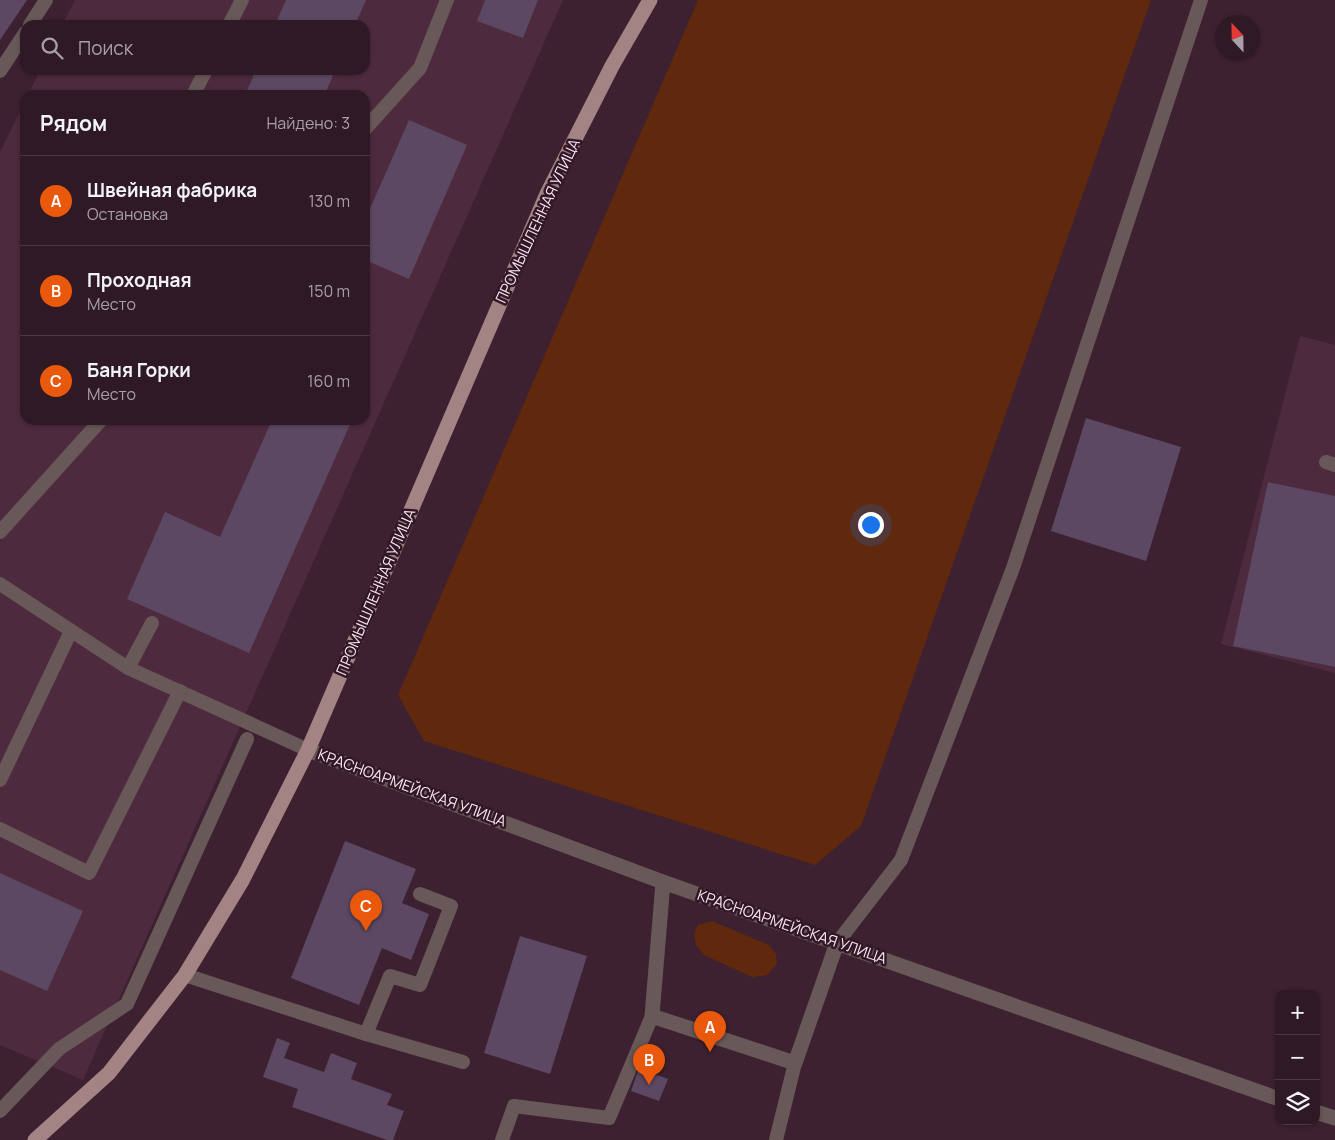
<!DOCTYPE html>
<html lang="ru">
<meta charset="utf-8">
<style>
body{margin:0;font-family:Manrope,sans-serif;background:#3a2631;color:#f1f3f6}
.controls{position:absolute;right:15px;bottom:15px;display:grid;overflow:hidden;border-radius:10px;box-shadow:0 1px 4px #0004}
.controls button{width:45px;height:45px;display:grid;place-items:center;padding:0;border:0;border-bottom:1px solid #493841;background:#2e1924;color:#f1f3f6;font:25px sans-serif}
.compass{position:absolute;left:1215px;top:15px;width:45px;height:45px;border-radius:50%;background:#2e1924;box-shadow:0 1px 4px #0004;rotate:338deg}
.you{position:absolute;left:870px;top:524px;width:18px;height:18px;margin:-12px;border:4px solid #fff;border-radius:50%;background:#1a73e8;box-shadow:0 0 0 8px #1a73e833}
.badge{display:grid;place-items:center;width:32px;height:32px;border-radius:50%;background:#ea580c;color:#fff;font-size:16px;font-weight:700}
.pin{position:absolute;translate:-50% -41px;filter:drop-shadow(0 1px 2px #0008)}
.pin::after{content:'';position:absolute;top:26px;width:18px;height:15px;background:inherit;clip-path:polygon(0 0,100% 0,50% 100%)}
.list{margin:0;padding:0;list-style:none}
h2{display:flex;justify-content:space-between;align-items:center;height:65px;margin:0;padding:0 20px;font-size:21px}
h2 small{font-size:16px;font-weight:400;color:#a7a0a6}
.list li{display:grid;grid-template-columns:32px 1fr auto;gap:15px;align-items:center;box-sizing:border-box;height:90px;padding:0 20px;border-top:1px solid #493841}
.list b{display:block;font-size:19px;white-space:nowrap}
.list p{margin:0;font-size:16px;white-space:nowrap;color:#a7a0a6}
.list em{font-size:16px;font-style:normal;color:#a7a0a6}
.icon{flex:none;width:28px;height:28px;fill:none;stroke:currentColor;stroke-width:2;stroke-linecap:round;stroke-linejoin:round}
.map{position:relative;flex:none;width:1335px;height:1140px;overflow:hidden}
.search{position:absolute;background:#2e1924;box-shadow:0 1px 4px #0004;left:20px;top:20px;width:350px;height:55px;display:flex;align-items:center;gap:12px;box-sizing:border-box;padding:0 18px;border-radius:15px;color:#a7a0a6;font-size:19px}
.panel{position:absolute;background:#2e1924;box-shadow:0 1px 4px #0004;left:20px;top:90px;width:350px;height:335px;border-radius:15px}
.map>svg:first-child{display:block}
.built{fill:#4d2a3d}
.green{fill:#60280d}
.building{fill:#5c4862}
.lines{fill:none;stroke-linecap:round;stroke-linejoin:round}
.lane{stroke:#685858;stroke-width:14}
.street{stroke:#685858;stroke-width:15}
.primary{stroke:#a48384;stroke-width:15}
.labels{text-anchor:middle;stroke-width:5;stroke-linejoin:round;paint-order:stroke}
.street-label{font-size:15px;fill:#f9e6ef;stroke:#321726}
</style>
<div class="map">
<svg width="1335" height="1140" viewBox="0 0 1335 1140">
<rect width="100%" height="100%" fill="#3d2130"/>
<g class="built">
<polygon points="75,0 563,0 83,1080 0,1045 0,152 25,101 25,420 365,420 365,95 28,95 40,70 365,70 365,25 62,25"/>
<polygon points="1300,336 1335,345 1335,673 1221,644"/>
</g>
<g class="green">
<polygon points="698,0 1151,0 861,826 815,865 424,741 398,695"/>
<polygon points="712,921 769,945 776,954 777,964 767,975 752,977 704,955 696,945 694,934 698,925"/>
</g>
<g class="building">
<polygon points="0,0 27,0 0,40"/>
<polygon points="286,0 366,0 355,25 275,25"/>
<polygon points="485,0 538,0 523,38 477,21"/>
<polygon points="256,70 335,70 325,95 245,95"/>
<polygon points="409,120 467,145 409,279 365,260 365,220"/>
<polygon points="1086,418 1181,447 1146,561 1051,531"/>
<polygon points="272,420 352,420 249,653 127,599 165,512 220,537"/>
<polygon points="1268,482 1335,496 1335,667 1233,646"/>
<polygon points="345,841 416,869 402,903 429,914 411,960 382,948 359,1005 291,978"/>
<polygon points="0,873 83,911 47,991 0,970"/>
<polygon points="520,936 587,956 550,1074 484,1053"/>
<polygon points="277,1038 290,1043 284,1058 324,1072 331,1053 357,1063 351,1079 392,1094 387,1105 404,1111 393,1140 387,1140 292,1107 298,1089 263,1077"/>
<polygon points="639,1068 668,1079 659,1101 631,1091"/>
</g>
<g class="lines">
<g class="lane">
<polyline points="30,25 46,0"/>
<polyline points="229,25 242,0"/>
<polyline points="0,71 25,33"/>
<polyline points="193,95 206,70"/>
<polyline points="365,129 420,68 447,0"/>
<polyline points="1326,462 1335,465"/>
<polyline points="0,532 101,420"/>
<polyline points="0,584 128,668 308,750"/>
<polyline points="128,668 152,623"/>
<polyline points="0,780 71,631"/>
<polyline points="0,829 89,873 180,691"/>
<polyline points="837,943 901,860 1013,568 1201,0"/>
<polyline points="185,975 366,1034 463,1062"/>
<polyline points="366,1034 390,976 420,985 451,906 420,894"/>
<polyline points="0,1111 59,1049 127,1004 247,739"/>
<polyline points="502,1140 514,1106 609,1118 652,1016"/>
<polyline points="776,1140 795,1063"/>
</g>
<g class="street">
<polyline points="308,750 663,882 1279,1099"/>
<polyline points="663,882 652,1016 795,1063 837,943"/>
<polyline points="1316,1112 1335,1118"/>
</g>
<polyline class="primary" points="35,1140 109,1073 185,975 243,879 308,750 547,194 612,66 650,0"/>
</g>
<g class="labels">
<g class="street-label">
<text transform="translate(538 221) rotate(-65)" y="5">ПРОМЫШЛЕННАЯ УЛИЦА</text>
<text transform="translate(376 592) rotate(-67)" y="5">ПРОМЫШЛЕННАЯ УЛИЦА</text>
<text transform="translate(412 788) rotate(20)" y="5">КРАСНОАРМЕЙСКАЯ УЛИЦА</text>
<text transform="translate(792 927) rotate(19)" y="5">КРАСНОАРМЕЙСКАЯ УЛИЦА</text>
</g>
</g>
</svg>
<div class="controls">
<button>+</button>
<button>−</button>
<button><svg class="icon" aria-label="layers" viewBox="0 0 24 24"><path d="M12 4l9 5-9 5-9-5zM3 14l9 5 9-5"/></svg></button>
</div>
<svg class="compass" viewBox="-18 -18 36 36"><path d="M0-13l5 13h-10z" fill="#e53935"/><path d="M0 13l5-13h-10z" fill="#a7a0a6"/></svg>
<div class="you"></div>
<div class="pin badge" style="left:710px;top:1052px">A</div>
<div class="pin badge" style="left:649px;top:1085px">B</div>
<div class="pin badge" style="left:366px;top:931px">C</div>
<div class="search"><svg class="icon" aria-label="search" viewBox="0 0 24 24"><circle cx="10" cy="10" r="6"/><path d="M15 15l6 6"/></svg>Поиск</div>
<section class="panel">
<h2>Рядом<small>Найдено: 3</small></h2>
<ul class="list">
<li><span class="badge">A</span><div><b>Швейная фабрика</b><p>Остановка</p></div><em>130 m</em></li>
<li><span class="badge">B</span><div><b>Проходная</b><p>Место</p></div><em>150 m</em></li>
<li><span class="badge">C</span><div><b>Баня Горки</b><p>Место</p></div><em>160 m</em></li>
</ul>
</section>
</div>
